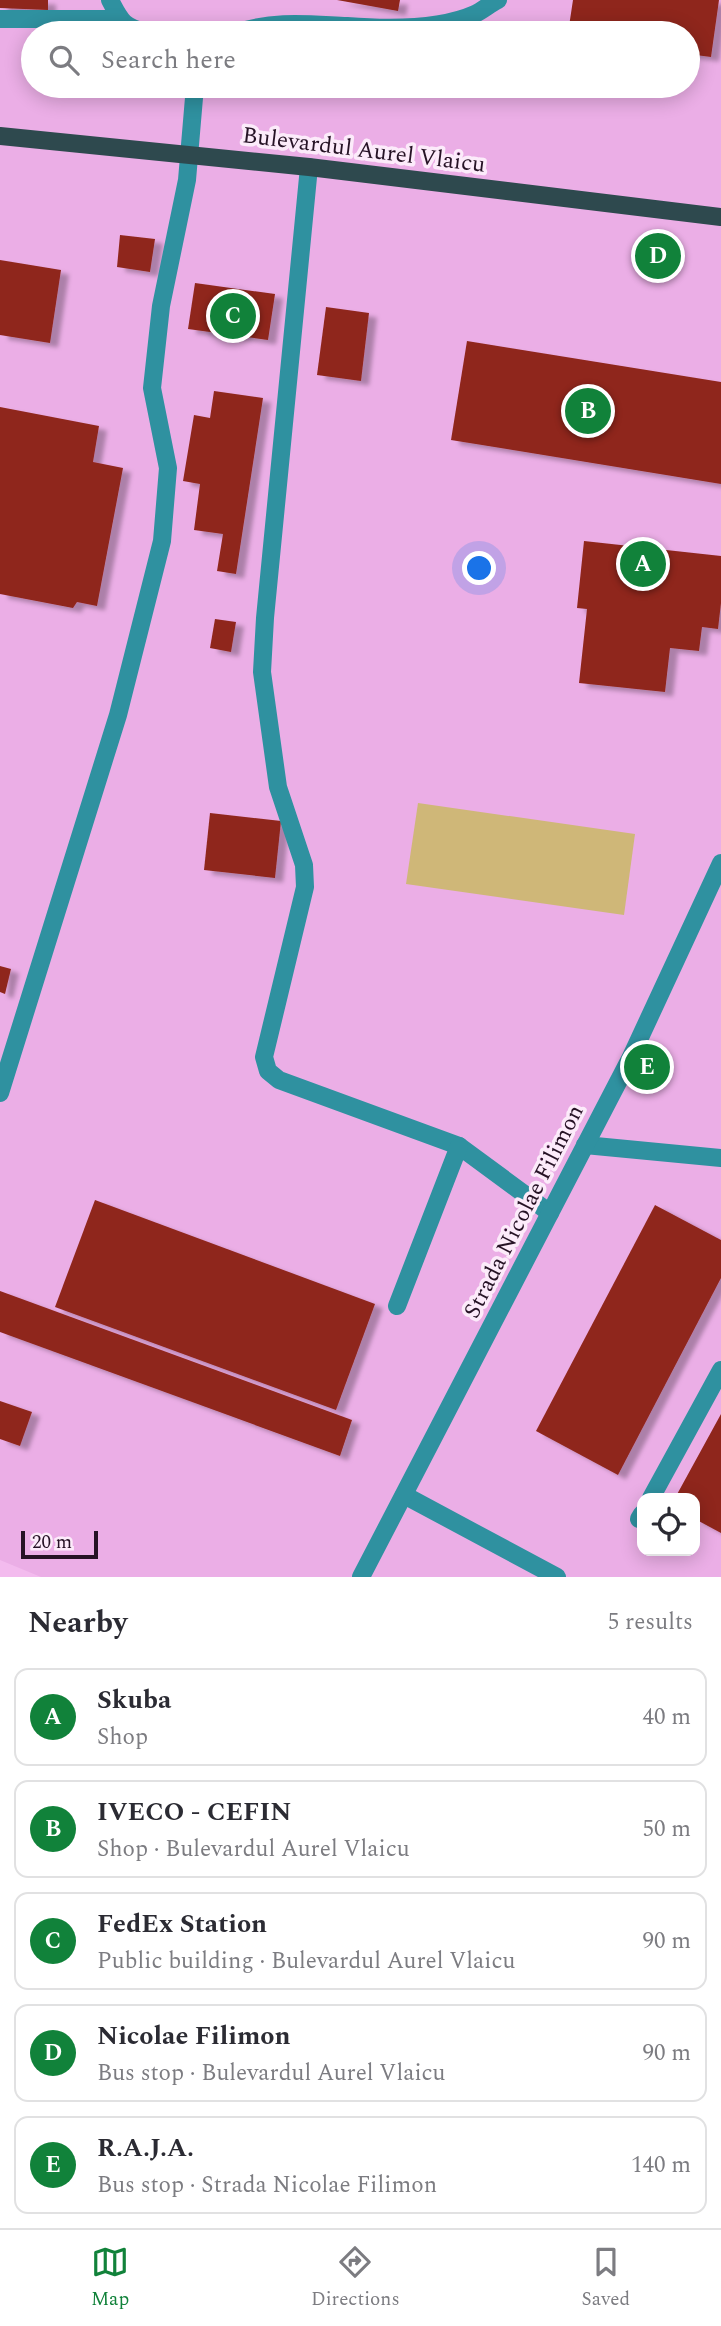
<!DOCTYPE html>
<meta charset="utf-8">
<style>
body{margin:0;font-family:Spectral,serif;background:#f2f2f3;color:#2b2b33}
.controls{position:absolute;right:21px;bottom:21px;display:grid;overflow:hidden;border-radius:14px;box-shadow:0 4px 18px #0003}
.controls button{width:63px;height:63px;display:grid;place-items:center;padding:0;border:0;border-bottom:2px solid #e1e1e2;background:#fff;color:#2b2b33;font:35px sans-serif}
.scale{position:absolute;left:21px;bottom:18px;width:77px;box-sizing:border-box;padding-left:7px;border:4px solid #261225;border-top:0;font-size:19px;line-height:24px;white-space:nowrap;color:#261225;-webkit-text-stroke:5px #fcebfa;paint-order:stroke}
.you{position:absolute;left:480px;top:569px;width:24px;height:24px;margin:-18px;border:5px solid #fff;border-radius:50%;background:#1a73e8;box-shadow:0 0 0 10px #1a73e833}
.badge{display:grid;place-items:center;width:46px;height:46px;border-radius:50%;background:#11823a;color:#fff;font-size:23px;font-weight:700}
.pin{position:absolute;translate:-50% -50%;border:4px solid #fff;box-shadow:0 2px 7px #0006}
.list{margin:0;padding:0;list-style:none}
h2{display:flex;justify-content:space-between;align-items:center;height:91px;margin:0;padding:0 28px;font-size:30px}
h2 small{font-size:23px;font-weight:400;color:#7c7c81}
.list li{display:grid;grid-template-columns:46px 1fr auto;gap:21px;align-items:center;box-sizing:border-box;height:98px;margin:0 14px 14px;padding:0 14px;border:2px solid #e1e1e2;border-radius:14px}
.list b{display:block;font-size:26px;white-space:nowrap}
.list p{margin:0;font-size:23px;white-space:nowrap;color:#7c7c81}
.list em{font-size:23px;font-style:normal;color:#7c7c81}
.icon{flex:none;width:38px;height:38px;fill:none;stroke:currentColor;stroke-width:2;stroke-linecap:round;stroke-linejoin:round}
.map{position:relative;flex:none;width:721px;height:1577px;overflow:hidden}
.search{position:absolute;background:#fff;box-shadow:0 4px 18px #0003;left:21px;right:21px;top:21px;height:77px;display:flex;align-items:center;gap:18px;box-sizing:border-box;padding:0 24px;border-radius:38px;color:#7c7c81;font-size:26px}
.sheet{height:651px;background:#fff}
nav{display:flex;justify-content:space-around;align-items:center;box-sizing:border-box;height:98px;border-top:2px solid #e1e1e2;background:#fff;font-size:19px;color:#7c7c81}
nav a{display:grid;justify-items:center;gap:4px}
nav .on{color:#11823a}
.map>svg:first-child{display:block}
.built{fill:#ebaee6;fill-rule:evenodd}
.green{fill:#cfb778}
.building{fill:#8f261c;filter:url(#shadow)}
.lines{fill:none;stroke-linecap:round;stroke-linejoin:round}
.minor{stroke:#2f91a0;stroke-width:18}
.major{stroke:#2e494e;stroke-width:18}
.labels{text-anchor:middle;stroke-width:7;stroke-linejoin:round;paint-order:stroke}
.street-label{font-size:23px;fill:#261225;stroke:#fcebfa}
</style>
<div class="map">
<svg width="721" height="1577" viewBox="0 0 721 1577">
<defs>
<filter id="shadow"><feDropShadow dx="8" dy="4.5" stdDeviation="2" flood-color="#0004"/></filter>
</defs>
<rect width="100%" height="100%" fill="#f3bbee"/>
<path class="built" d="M0,0H721V1577H41L0,1560ZM33,33H688V86H33ZM642,1498H695V1551H642Z"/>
<polygon class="green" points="418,803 635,834 624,915 406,884"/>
<g class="building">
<polygon points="0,0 48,0 48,10 0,8"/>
<polygon points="337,0 400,0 398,11"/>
<polygon points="573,0 719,0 711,57 688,54 688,33 568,33"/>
<polygon points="120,235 155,239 150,272 117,267"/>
<polygon points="0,260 61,270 50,343 0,335"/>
<polygon points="195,283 275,294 268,340 188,329"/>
<polygon points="326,307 369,313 361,381 317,375"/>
<polygon points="467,341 721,382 721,484 451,440"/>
<polygon points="214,391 263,398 236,574 217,571 223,534 194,530 200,484 183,481 194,415 210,418"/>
<polygon points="0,407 99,426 93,462 123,468 97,606 77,602 73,608 0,594"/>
<polygon points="584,541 721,556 721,603 718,629 702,627 699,651 670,648 665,692 579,683 587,609 577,608"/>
<polygon points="215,619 236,622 231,652 210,648"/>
<polygon points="210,813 281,821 275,878 204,870"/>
<polygon points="0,966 11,969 5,994 0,992"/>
<polygon points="95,1200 375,1304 336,1410 55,1307"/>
<polygon points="655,1205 721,1240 721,1278 618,1475 536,1431"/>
<polygon points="0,1291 352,1420 340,1456 0,1332"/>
<polygon points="0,1401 32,1412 20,1446 0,1439"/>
<polygon points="721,1414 721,1533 695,1519 695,1498 675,1498"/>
</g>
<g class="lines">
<g class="minor">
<path d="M110,0C121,22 124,27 148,33"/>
<polyline points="0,19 119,19"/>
<path d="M235,33C276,20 305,24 347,26C385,29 439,30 475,14C483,10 490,4 498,0"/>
<polyline points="309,167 265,618 262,672 278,787 304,865 305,887 264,1057 268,1071 279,1080 459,1146 550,1213"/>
<polyline points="0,1093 118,715 162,541 168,468 152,388 161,306 187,180 195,86"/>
<polyline points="585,1145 721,1158"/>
<polyline points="397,1306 459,1146"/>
<polyline points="404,1495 557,1577"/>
<polyline points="651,1498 721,1370"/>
<polyline points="639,1519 642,1514"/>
<polyline points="361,1577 630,1059 721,863"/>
</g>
<polyline class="major" points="0,136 309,167 721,217"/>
</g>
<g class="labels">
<g class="street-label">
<text transform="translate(364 149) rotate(7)" y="8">Bulevardul Aurel Vlaicu</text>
<text transform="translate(523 1211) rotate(-63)" y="8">Strada Nicolae Filimon</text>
</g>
</g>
</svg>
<div class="controls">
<button><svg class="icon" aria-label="locate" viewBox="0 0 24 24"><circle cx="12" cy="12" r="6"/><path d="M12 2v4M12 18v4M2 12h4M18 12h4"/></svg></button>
</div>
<div class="scale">20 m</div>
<div class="you"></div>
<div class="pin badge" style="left:643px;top:564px">A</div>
<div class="pin badge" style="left:588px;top:411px">B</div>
<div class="pin badge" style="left:233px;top:316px">C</div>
<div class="pin badge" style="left:658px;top:256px">D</div>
<div class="pin badge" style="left:647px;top:1067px">E</div>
<div class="search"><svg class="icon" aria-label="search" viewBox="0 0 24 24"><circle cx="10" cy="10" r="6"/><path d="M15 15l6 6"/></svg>Search here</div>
</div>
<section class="sheet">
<h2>Nearby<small>5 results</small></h2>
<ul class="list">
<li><span class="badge">A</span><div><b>Skuba</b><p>Shop</p></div><em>40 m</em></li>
<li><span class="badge">B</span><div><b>IVECO - CEFIN</b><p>Shop · Bulevardul Aurel Vlaicu</p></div><em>50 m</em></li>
<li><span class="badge">C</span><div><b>FedEx Station</b><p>Public building · Bulevardul Aurel Vlaicu</p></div><em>90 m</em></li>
<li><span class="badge">D</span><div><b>Nicolae Filimon</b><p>Bus stop · Bulevardul Aurel Vlaicu</p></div><em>90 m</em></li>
<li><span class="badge">E</span><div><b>R.A.J.A.</b><p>Bus stop · Strada Nicolae Filimon</p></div><em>140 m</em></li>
</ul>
</section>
<nav>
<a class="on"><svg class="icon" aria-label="map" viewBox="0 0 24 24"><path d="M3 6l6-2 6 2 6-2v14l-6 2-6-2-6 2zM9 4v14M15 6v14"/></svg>Map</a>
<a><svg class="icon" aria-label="directions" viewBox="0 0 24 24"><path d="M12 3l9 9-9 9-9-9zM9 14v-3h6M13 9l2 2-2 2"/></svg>Directions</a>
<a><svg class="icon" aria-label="saved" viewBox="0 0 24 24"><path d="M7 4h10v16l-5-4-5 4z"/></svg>Saved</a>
</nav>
